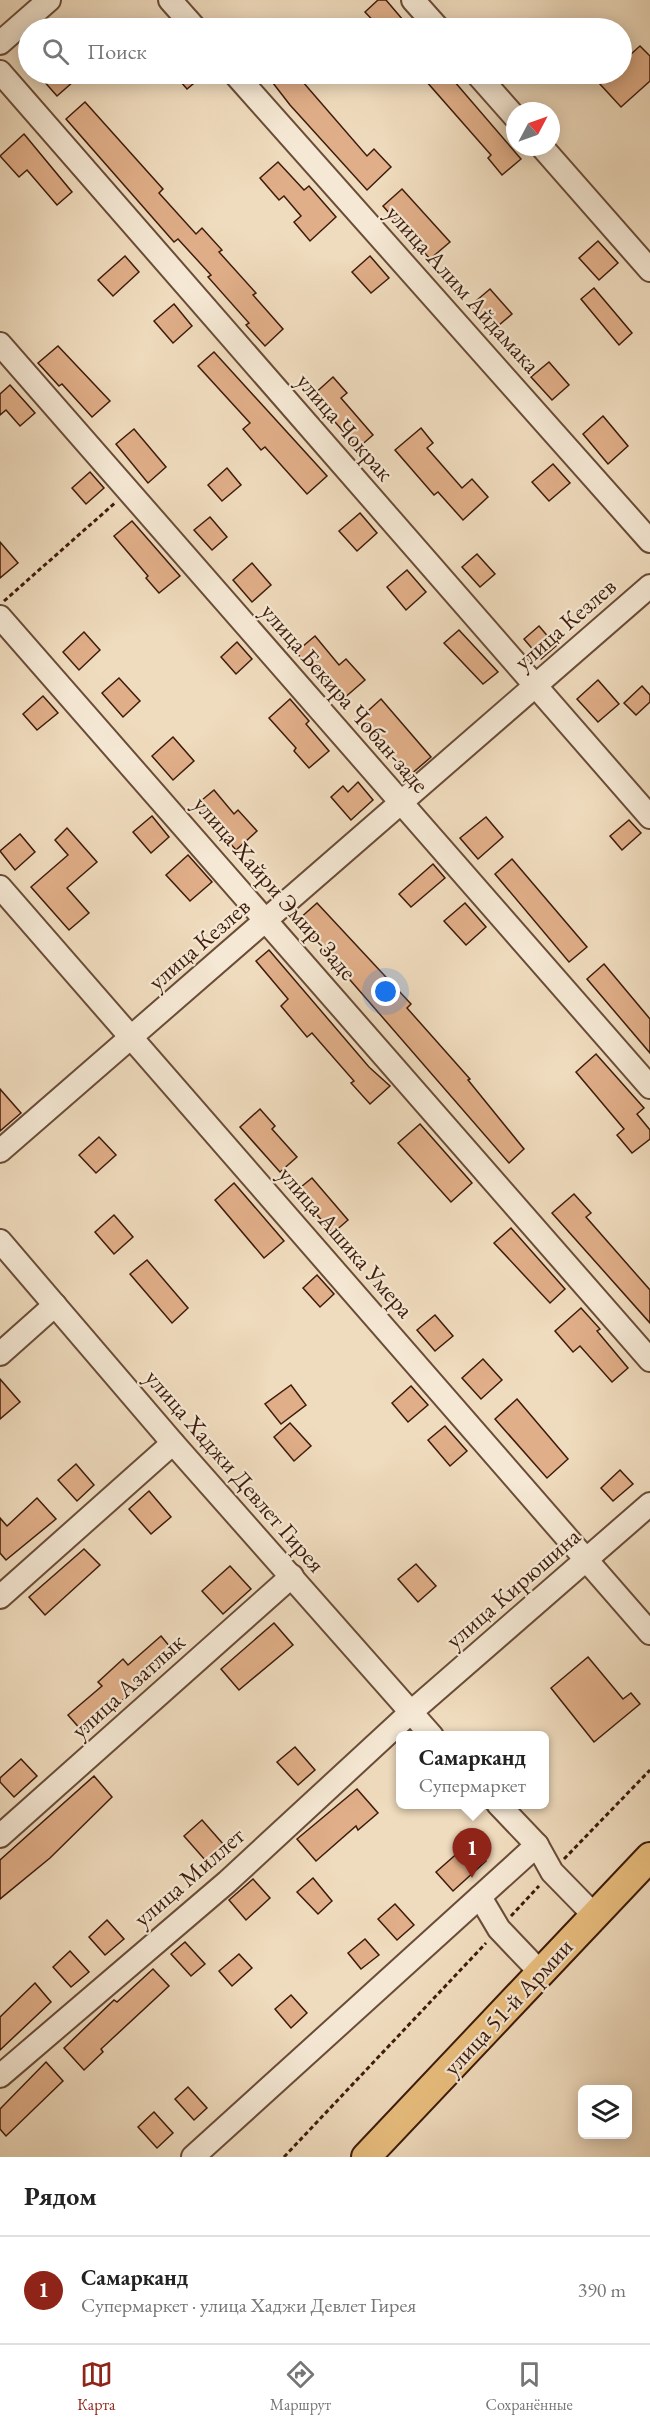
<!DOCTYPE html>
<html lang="ru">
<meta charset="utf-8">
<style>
body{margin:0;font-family:"EB Garamond",serif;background:#f2f2f2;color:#222}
.controls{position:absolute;right:18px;bottom:18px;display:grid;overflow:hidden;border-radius:9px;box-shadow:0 3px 15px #0003}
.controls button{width:54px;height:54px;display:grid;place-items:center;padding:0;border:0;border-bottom:2px solid #e0e0e0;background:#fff;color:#222;font:30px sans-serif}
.compass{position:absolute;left:506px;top:102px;width:54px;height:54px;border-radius:50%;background:#fff;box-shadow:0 3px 15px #0003;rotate:49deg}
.you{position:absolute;left:386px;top:992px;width:21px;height:21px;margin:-15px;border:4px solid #fff;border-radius:50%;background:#1a73e8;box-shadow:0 0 0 9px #1a73e833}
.badge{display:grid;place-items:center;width:39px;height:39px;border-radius:50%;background:#8f2418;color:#fff;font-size:20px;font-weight:700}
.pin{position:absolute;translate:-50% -50px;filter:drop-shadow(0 2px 3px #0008)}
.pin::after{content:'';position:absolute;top:32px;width:21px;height:18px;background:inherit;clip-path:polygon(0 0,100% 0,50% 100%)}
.popup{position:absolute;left:396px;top:1731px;width:153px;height:78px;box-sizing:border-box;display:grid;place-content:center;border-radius:9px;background:#fff;filter:drop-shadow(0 2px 4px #0005);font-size:20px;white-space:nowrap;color:#767676}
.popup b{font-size:22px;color:#222}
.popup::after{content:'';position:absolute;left:50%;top:100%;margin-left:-12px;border:12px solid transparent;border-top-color:#fff}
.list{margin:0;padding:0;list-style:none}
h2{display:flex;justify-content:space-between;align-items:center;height:78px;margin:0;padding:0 24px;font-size:26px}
h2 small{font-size:20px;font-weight:400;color:#767676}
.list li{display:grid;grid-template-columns:39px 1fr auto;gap:18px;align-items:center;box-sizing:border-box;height:108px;padding:0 24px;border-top:2px solid #e0e0e0}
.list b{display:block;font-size:22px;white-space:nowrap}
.list p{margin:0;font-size:20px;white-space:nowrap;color:#767676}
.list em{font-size:20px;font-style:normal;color:#767676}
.icon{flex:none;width:33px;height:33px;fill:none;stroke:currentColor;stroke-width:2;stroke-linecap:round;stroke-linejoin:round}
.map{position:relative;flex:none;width:650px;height:2157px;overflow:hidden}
.search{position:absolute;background:#fff;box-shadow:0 3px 15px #0003;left:18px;right:18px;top:18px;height:66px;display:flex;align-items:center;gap:15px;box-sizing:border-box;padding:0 21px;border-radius:33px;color:#767676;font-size:22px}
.sheet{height:186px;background:#fff}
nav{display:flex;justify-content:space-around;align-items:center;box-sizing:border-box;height:84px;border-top:2px solid #e0e0e0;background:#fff;font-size:16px;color:#767676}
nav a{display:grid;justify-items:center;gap:3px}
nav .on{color:#8f2418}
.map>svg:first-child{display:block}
.building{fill:#e0ae88;stroke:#3e1c0c;stroke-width:1.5}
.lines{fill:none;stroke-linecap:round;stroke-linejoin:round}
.minor-casing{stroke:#6a4c38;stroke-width:26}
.major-casing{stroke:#3e1c0c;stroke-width:32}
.path{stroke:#3e1c0c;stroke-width:3;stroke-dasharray:4.5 3;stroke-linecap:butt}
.minor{stroke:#f5e8d4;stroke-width:22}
.major{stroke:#e8be7e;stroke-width:28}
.labels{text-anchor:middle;stroke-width:4.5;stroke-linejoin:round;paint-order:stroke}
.street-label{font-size:24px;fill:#3e1c0c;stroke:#f5e8d4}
</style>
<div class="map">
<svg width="650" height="2157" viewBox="0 0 650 2157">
<rect width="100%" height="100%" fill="#efdbbd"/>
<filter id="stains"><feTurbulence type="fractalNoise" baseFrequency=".00333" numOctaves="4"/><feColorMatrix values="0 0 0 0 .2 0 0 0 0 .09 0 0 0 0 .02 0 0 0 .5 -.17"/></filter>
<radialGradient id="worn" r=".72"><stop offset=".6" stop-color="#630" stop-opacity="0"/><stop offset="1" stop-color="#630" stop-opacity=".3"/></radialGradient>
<g class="building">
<polygon points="378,0 386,0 403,20 393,28 380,28 365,12"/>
<polygon points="640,46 650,56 650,81 621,107 599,83 610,74 621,74 621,63"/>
<polygon points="48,74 82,74 57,96 42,79"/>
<polygon points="174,74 205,74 187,89"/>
<polygon points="266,74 296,74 367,156 374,149 391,167 367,190 290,105"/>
<polygon points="434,74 448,74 521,159 502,175 488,158 491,155 426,81"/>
<polygon points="85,102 163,189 159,193 196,234 202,228 222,250 219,252 256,293 253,295 283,329 265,346 246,325 249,323 208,277 211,275 178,239 174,242 66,119"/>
<polygon points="24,134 72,192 57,205 27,170 19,177 0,156"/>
<polygon points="278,162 304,190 309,186 336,217 310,241 294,222 301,216 284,196 279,200 260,178"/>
<polygon points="402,189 450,242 430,259 383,206"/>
<polygon points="598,241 618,263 599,280 579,258"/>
<polygon points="125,256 139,272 113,296 98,280"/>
<polygon points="370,256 389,278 371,293 352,272"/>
<polygon points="594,288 632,333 619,345 581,299"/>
<polygon points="490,289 512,314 492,331 470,306"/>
<polygon points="174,304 192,326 173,343 154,321"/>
<polygon points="58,346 110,401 92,417 62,384 59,386 38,363"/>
<polygon points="214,352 327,476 307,494 265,447 261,450 243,429 250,423 198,366"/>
<polygon points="549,362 569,385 552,400 531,377"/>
<polygon points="333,377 347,393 341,398 373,435 358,448 312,396"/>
<polygon points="10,385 35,413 20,426 6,410 0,415 0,394"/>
<polygon points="603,416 628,446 608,464 583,434"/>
<polygon points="421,428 433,443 427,448 462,488 472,479 488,497 463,520 438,492 434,495 395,450"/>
<polygon points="134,429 166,467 148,483 116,444"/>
<polygon points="553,464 570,483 549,501 532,482"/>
<polygon points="227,468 241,485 222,501 208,485"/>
<polygon points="90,472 104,488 86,504 72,488"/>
<polygon points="360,513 377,533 357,551 339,531"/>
<polygon points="210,517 227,537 212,550 194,530"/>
<polygon points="132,521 180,576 159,593 146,578 148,576 114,536"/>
<polygon points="0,542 18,563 0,578"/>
<polygon points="477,554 495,574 480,587 462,567"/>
<polygon points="252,563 271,585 252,602 233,580"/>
<polygon points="407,570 426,592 406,610 387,587"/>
<polygon points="539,626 556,646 541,659 524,639"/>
<polygon points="459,630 498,672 483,684 444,643"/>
<polygon points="84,632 100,650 79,670 63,652"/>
<polygon points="315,636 339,665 346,659 365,680 343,699 315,667 312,671 296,652"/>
<polygon points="237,642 252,659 236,674 221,657"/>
<polygon points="119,678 140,701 123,717 102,693"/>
<polygon points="598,680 619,704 598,722 577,699"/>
<polygon points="642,686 650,695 650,702 636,715 624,703"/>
<polygon points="43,696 58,713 37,730 23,714"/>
<polygon points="290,699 309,721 306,724 329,751 309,768 294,751 296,748 269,718"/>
<polygon points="381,699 431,757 409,776 360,718"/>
<polygon points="173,737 194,761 173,780 152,756"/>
<polygon points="358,782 373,800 351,820 331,797 343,786 348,792"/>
<polygon points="214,790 234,814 238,810 257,831 236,850 196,805"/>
<polygon points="152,816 169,837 151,853 133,832"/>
<polygon points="486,817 503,837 478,859 460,838"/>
<polygon points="629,820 641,833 622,850 610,836"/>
<polygon points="67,828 97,862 67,888 89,913 69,930 31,887 68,855 55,840"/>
<polygon points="20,834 35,852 15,870 0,851"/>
<polygon points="188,855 212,882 190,901 166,875"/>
<polygon points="512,859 587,947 569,962 495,874"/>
<polygon points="433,864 445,878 411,907 399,894"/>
<polygon points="317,903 411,1004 407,1008 470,1079 468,1080 524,1149 509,1163 298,920"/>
<polygon points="465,903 486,927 466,945 444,921"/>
<polygon points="269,950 369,1067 390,1086 370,1104 351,1083 354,1081 312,1033 307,1037 281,1006 288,999 256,961"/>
<polygon points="604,964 650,1019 650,1053 587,979"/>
<polygon points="596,1054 644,1108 637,1114 650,1130 650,1139 632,1153 617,1135 624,1129 576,1072"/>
<polygon points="0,1089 21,1113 0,1131"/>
<polygon points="260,1109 275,1126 272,1129 297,1157 280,1172 240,1127"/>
<polygon points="420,1124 472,1183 451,1202 398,1143"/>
<polygon points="99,1137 116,1155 96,1173 79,1155"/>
<polygon points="312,1178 348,1220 333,1233 296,1191"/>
<polygon points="234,1183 284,1241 264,1258 215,1200"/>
<polygon points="574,1194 591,1213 586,1217 650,1290 650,1323 552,1213"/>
<polygon points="114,1215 133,1237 114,1254 95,1232"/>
<polygon points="511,1228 565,1289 550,1303 494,1243"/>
<polygon points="147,1260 188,1308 172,1323 130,1274"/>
<polygon points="317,1275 334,1294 320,1307 303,1288"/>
<polygon points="581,1308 600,1329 597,1331 628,1368 612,1382 580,1346 573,1352 555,1331"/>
<polygon points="435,1315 453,1336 435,1351 417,1330"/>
<polygon points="483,1359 502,1380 481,1399 462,1378"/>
<polygon points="0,1379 20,1402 0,1419"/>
<polygon points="291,1385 306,1405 281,1424 265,1404"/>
<polygon points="411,1386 428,1405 408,1422 392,1403"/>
<polygon points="517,1399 568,1459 547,1478 495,1419"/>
<polygon points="290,1423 311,1446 294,1461 274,1437"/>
<polygon points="445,1426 467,1451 450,1466 428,1440"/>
<polygon points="76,1464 94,1485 77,1501 58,1480"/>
<polygon points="620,1470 633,1484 613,1501 601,1488"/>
<polygon points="149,1491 171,1517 151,1534 129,1509"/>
<polygon points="37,1498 56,1519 6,1560 0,1553 0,1518 7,1526"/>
<polygon points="84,1549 100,1565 45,1615 29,1597"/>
<polygon points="416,1564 436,1586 418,1602 398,1579"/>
<polygon points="230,1566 251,1589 223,1614 202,1591"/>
<polygon points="274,1623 293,1645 239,1690 221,1669"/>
<polygon points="161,1636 175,1653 118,1704 116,1702 82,1731 68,1715 102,1686 98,1682 123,1659 128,1665"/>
<polygon points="588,1657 623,1699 631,1693 640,1704 594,1742 551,1688"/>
<polygon points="295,1747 315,1770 298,1785 277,1762"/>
<polygon points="21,1759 37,1776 14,1797 0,1782 0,1778"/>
<polygon points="94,1776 112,1797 50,1858 0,1899 0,1860"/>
<polygon points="357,1789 378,1813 358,1830 356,1826 316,1861 297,1839"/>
<polygon points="202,1820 224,1845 206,1861 184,1836"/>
<polygon points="469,1843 486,1861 453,1891 436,1872"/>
<polygon points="313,1878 332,1901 318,1914 297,1892"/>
<polygon points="253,1879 270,1898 246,1920 229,1900"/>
<polygon points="395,1904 414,1925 397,1940 378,1919"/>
<polygon points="107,1920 124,1939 105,1955 89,1937"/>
<polygon points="365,1939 379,1955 361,1969 348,1953"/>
<polygon points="185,1942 205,1964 191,1976 171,1954"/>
<polygon points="70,1951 89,1972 71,1987 53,1967"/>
<polygon points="239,1954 252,1968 232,1986 219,1971"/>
<polygon points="153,1969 169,1986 101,2049 103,2052 84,2070 64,2048 114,2000 117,2002"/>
<polygon points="35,1983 51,2002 0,2050 0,2017"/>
<polygon points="291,1995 307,2013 291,2028 275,2009"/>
<polygon points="46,2062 63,2081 6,2136 0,2129 0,2109"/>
<polygon points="188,2087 207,2108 194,2120 175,2099"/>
<polygon points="154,2112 173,2133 157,2148 138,2127"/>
</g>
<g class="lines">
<defs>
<g id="minor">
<polyline points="170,0 195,28"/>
<polyline points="413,0 438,28"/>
<polyline points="0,43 49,0"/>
<polyline points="0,72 650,817"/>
<polyline points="235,74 650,541"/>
<polyline points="477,74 515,117"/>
<polyline points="542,147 650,270"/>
<polyline points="0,344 650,1087"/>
<polyline points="0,617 650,1360"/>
<polyline points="0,887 650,1633"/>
<polyline points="0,1151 650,586"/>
<polyline points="0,1241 173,1443 432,1736"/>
<polyline points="0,1354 55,1305"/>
<polyline points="0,1597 173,1443"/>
<polyline points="498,1804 537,1845 552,1872 594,1915"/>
<polyline points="0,1836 292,1576"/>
<polyline points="480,1897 499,1929 540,1972"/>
<polyline points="0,2076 227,1882 410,1713 650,1504"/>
<polyline points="193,2157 537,1845"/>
</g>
<polyline id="major" points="366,2157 650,1857"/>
</defs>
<use href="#minor" class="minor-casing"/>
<use href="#major" class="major-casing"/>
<g class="path">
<polyline points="4,601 116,502"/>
<polyline points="564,1859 650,1770"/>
<polyline points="511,1916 539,1886"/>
<polyline points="284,2157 486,1943"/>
</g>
<use href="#minor" class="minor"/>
<use href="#major" class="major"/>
</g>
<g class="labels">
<g class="street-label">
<text transform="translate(463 289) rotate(48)" y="8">улица Алим Айдамака</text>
<text transform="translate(345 427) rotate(49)" y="8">улица Чокрак</text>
<text transform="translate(565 624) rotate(-41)" y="8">улица Кезлев</text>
<text transform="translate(345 698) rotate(49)" y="8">улица Бекира Чобан-заде</text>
<text transform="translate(275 888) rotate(49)" y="8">улица Хайри Эмир-Заде</text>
<text transform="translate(199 944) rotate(-41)" y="8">улица Кезлев</text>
<text transform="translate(346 1242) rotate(49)" y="8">улица Ашика Умера</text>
<text transform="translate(235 1471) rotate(49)" y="8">улица Хаджи Девлет Гирея</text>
<text transform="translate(513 1588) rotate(-41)" y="8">улица Кирюшина</text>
<text transform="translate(128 1686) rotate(-42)" y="8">улица Азатлык</text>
<text transform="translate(189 1877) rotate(-41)" y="8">улица Миллет</text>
<text transform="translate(508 2007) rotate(-47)" y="8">улица 51-й Армии</text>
</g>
</g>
<rect width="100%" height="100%" filter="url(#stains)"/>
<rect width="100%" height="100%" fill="url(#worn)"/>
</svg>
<div class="controls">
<button><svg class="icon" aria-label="layers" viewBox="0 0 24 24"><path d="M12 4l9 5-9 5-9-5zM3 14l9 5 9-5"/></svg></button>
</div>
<svg class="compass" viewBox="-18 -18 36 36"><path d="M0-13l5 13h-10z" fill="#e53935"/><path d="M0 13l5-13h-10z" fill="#767676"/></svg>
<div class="you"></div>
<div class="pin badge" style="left:472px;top:1878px">1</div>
<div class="popup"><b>Самарканд</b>Супермаркет</div>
<div class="search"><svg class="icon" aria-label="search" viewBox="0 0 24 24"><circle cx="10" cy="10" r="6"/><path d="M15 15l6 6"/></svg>Поиск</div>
</div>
<section class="sheet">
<h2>Рядом<small></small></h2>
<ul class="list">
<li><span class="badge">1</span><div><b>Самарканд</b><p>Супермаркет · улица Хаджи Девлет Гирея</p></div><em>390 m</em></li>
</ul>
</section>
<nav>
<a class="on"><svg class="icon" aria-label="map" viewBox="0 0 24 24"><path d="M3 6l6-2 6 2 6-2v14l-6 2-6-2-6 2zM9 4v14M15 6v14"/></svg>Карта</a>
<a><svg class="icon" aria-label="directions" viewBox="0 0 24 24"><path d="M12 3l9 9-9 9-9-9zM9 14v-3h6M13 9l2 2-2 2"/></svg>Маршрут</a>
<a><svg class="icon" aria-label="saved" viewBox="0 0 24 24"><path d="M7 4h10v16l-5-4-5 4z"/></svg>Сохранённые</a>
</nav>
